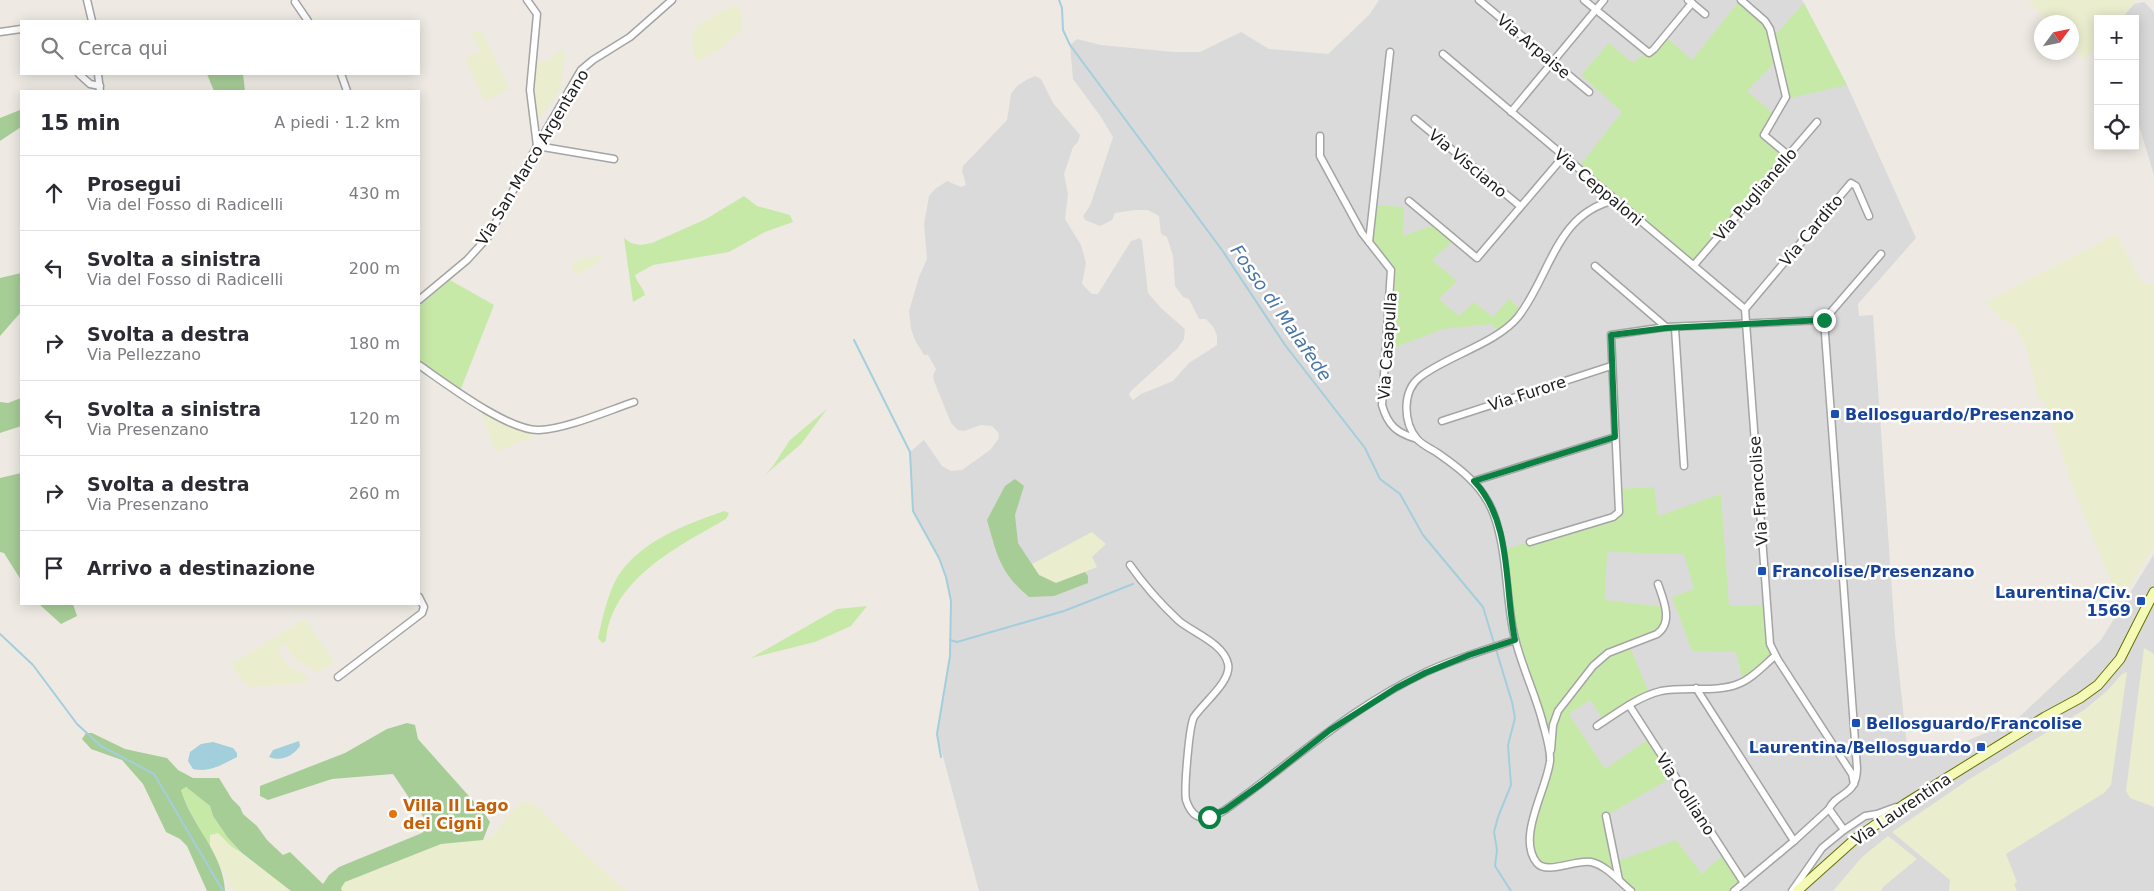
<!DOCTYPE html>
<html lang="it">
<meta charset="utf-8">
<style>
body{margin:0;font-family:"DejaVu Sans",sans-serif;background:#f7f7f7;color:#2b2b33}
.controls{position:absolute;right:15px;top:15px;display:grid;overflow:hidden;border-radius:0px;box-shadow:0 2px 12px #0003}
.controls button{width:45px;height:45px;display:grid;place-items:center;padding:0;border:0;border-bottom:1px solid #e1e1e2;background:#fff;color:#2b2b33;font:25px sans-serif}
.compass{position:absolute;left:2034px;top:15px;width:45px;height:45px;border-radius:50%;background:#fff;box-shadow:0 2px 12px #0003;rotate:57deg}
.stop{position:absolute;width:15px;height:15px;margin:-11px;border:4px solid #0b8043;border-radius:50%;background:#fff}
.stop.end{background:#0b8043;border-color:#fff;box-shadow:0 1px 5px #0008}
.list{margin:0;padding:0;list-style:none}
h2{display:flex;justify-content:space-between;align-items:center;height:65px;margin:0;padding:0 20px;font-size:21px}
h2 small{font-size:16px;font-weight:400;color:#7c7c81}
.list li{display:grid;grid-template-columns:32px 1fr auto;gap:15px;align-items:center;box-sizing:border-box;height:75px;padding:0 20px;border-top:1px solid #e1e1e2}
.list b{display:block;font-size:19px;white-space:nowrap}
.list p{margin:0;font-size:16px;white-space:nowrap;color:#7c7c81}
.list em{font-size:16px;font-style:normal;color:#7c7c81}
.icon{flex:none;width:28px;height:28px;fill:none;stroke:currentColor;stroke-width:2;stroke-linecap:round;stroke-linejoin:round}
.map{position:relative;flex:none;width:2154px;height:891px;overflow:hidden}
.search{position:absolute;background:#fff;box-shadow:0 2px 12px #0003;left:20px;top:20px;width:400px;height:55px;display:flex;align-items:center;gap:12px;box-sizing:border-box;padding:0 18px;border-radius:0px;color:#7c7c81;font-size:19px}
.panel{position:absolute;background:#fff;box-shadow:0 2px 12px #0003;left:20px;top:90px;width:400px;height:515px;border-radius:0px}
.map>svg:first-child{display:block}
.residential{fill:#dbdada}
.farmland{fill:#eaedce}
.grass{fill:#c7e9a8}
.forest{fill:#a7cd97}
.water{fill:#a3cedc}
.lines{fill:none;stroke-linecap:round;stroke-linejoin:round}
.stream{stroke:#a3cedc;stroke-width:2}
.street-casing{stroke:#a4a4a4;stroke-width:9}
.secondary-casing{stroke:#657205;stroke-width:11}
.street{stroke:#fff;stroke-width:6}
.secondary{stroke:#f5f9b6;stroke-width:9}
.route{stroke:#0b8043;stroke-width:6}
.transit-dot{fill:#1a4fb4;stroke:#fff;stroke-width:2}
.food-dot{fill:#e8710a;stroke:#fff;stroke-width:2}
.labels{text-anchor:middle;stroke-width:5;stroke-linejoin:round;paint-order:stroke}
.street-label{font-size:16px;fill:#1d1d1d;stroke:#fff}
.transit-label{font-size:16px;font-weight:bold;fill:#164399;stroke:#fff;text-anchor:start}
.food-label{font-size:16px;font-weight:bold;fill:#c56008;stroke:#fff;text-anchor:start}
.water-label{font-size:18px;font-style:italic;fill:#4775a4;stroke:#fff}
</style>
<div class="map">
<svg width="2154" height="891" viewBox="0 0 2154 891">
<rect width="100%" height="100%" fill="#eeeae3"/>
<g class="residential">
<polygon points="1379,0 1802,0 1847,85 1916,238 1858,304 1859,316 1873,315 1895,635 1908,755 1931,756 2016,720 2101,640 2154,554 2154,891 979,891 937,734 950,656 951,601 946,577 939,558 913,511 910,452 924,440 942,466 951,471 962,470 990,450 999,438 998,432 992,426 981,425 964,431 958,430 951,423 934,381 933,376 936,369 928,355 924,355 915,340 911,329 909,311 919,277 927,259 924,224 929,196 935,189 947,181 961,187 966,185 962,171 963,166 1007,120 1011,94 1017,86 1028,79 1035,76 1041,79 1053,103 1080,135 1078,142 1073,147 1064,174 1068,194 1065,219 1081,245 1086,263 1082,284 1092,294 1098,294 1131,241 1140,238 1142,241 1148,293 1162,309 1185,329 1184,339 1177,349 1130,392 1129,395 1133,400 1141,394 1173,381 1189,363 1217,345 1217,336 1214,328 1206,319 1199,319 1189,299 1183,297 1175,286 1173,256 1167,237 1161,234 1159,216 1148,210 1135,210 1115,213 1112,220 1100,226 1085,220 1083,216 1090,206 1113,137 1101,117 1073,79 1070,45 1077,39 1101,45 1174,52 1200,52 1241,32 1269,49 1328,54 1370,14"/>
<polygon points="2144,2 2154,12 2154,175 2135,112 2135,19 2121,19 2134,4"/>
</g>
<g class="farmland">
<polygon points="2028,0 2135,0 2134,4 2121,19 2098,19 2098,45 2084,59 2072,46 2072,22 2049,22"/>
<polygon points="740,6 742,29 721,49 697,62 692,42 695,27 729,7"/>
<polygon points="481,29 509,89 485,102 465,59 481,50 471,33"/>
<polygon points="561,49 565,57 560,89 539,120 534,100 534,64 550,59"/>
<polygon points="2116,234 2139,278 2146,284 2154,283 2154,547 2122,598 2114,588 2077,498 2045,403 2039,399 2026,346 2014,326 2001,318 1986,302"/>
<polygon points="602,255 598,262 584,272 573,274 574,260"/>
<polygon points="481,413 535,436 496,452"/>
<polygon points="1092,532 1106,544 1092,557 1097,567 1056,583 1039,575 1032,564"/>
<polygon points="305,619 334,662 321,670 314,671 295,659 285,644 277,651 288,665 308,677 309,680 305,683 251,687 243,682 231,664"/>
<polygon points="2144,648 2154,654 2154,807 2130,798 2126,791"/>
<polygon points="2127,672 2111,785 2104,793 2006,854 2017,882 2014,884 2017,891 1949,891 1950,880 1892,832 1971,778 2084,710 2107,691 2122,674"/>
<polygon points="528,802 536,805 597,865 626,891 342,891 341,888 345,882 441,844 483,840 493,835 519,803"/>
<polygon points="214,833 218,833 232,847 266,870 291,891 233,891 210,848 210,835"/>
<polygon points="1888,836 1917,859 1883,887 1881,891 1833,891 1862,857"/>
</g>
<g class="grass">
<polygon points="1740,0 1777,33 1804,3 1847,85 1786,99 1777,60 1747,91 1775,115 1765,131 1767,139 1788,155 1694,265 1577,169 1622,112 1581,75 1609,43 1633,63 1665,36 1692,60"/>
<path d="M744,196L757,206L790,215L793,222L765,232L729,252L653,265L635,275C637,283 643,287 645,295L633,302L624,238L631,243L640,245L652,243L706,219Z"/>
<polygon points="1373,205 1404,207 1403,236 1437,224 1455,239 1432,260 1457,281 1439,299 1459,316 1474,302 1493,317 1509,299 1522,311 1499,332 1491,324 1443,329 1385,351 1391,270 1369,243"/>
<polygon points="450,280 494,305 460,391 419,361 419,306"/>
<polygon points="827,409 801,444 765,475 773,466 790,440"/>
<path d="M1654,487L1658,516L1721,494L1729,606L1766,605L1775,656L1743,681L1736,652L1692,651L1672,597L1694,589L1684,554L1607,552L1605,600L1665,607C1667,634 1650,636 1629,645L1650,695L1604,721L1590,700L1569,714L1605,769L1650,738L1674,776L1606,816L1615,862L1676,840L1702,874L1725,853L1744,883L1734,891H1629L1595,859L1550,868L1536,861L1530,835L1550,759L1542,722L1515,640L1503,550L1619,513V489Z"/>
<path d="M724,511L729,513L726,519C679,546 611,579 606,641L602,643L598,638C602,620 608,592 618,576C642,540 685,525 724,511Z"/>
<polygon points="867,606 851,626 815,642 751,658 837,609"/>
<path d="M186,787L210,806L213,816L228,838L242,853L232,847L218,833L210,835V848C201,828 187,811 181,790Z"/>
</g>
<g class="forest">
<polygon points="207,74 243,74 245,91 214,91"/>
<polygon points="20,110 21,127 0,141 0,118"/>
<polygon points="21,273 21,312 0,336 0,278"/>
<polygon points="21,398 21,426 0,433 0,402 8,403"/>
<polygon points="21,473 21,580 4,553 0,552 0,478"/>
<path d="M1015,479L1024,486L1015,515L1018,543L1039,575L1056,583L1085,572L1088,576V583L1054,596L1029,597C1000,573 997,555 987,520L1005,486Z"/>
<polygon points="39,604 73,604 77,616 61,624"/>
<path d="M407,723L415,725L418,739L484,813L490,822L483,840L441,844L345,882L341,888L342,891H291L242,853L228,838L213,816L210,806L186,787L181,790C191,825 224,854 225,891H207L187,846L180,839L166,832L143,784L122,760L91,749L82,739L86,733H92L125,749L167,758L178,770L193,778H219L232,799L240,807L243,814L257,826L267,840L283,855L290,852L323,884L329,875L339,867L422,833L430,825L414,805L393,774L332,779L268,800L260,796V786L345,753L387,729Z"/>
</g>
<g class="water">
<path d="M299,741L300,746C293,756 281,762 269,757L273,750Z"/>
<path d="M213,742L233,748L237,753V757C223,764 210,773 193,769L188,761L190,752L201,744Z"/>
</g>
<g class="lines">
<g class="stream">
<polyline points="1059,0 1062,8 1063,30 1070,45 1222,250 1285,345 1365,448 1380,479 1400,494 1423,535 1483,607 1512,702 1515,718 1508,745 1511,785 1498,817 1494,832 1497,850 1495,866 1511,891"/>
<polyline points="854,340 910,452 913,511 939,558 946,577 951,601 950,656 937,734 941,757"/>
<polyline points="0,634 33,665 77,724 101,746 154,774 223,891"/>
<polyline points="950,640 957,642 1064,611 1133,584"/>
</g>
<defs>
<g id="street">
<polyline points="87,0 92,21"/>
<polyline points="527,0 537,14 530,90 537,146 614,159"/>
<polyline points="1479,0 1589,92"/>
<polyline points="1584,0 1649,53 1654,49 1692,3 1688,0"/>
<polyline points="1741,0 1765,21 1770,29 1786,97 1764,135 1788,155"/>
<polyline points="295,2 308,21"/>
<polyline points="1692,3 1705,14"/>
<polyline points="0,32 21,29"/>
<polyline points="1443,54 1745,309 1770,644 1778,660 1852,774 1854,784"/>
<polyline points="79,74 90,84 100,86"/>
<polyline points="98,74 100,91"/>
<polyline points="341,74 347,91"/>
<polyline points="1511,112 1604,0"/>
<polyline points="1415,119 1520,206"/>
<path d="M1320,136V156L1362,233L1391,270L1382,405C1388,426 1397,433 1417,439"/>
<path d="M1615,200C1555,214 1551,275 1518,317C1497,343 1447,356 1420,377C1402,391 1403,422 1417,439C1422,445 1432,449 1439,454C1465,472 1487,490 1496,521C1507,557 1506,594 1513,630C1519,661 1534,690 1542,720C1545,732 1551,749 1550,761C1547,789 1516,838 1537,863C1547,875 1576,859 1591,862C1606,865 1620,882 1631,891"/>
<polyline points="1409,201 1477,258 1563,157"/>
<polyline points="1369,242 1390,52"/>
<polyline points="1694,265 1817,122"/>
<polyline points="1595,266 1666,327"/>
<polyline points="419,300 467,260 488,237 537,146 581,70 593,60 630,37 672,0"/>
<polyline points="1745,309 1851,183 1856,186 1869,216"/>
<polyline points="1675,328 1684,466"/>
<path d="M419,365C445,383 508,431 539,430C566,429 607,411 634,402"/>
<polyline points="1442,421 1611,366"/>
<polyline points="1474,481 1615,437"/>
<polyline points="1530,542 1613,517 1619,512 1611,335 1666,327 1824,320"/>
<path d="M1130,565C1144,585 1160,603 1178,620C1191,632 1224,643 1228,664C1232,681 1203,703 1194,717C1189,726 1184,789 1186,800C1188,806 1191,813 1197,816C1206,821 1217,815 1225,810C1291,763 1351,707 1426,672C1454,659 1485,650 1515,640"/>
<polyline points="338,677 422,613 424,607 419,597"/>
<polyline points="1696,688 1794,841"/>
<polyline points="1629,705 1744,883"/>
<path d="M1597,726C1617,713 1637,697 1661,691C1685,686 1716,693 1738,684C1752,679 1764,665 1775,656"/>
<path d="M1551,750L1553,725L1558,711L1593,666L1608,653L1657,634C1674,622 1663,599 1658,584"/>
<polyline points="1606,816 1619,880"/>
<path d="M1844,830L1829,809C1836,792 1857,797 1857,768L1824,320L1881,254"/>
<polyline points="1734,891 1794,841 1829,809"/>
<polyline points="1792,891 1822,848 1844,830 1865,816 1877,814 1896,807"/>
</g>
<polyline id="secondary" points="1797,891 1854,840 1905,804 2045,717 2080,698 2098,685 2120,659 2154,592"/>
</defs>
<use href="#street" class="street-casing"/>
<use href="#secondary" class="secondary-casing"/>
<use href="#street" class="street"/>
<use href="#secondary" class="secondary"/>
</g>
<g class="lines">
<path class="route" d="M1209,817L1225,810L1261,784L1330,730L1396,688L1425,673L1469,655L1515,640C1504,589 1513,522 1474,481L1615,437L1611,335L1666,328L1824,320"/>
</g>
<g class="transit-dot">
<rect x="1830" y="409" width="10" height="10" rx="2.5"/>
<rect x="1757" y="566" width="10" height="10" rx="2.5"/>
<rect x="2136" y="596" width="10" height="10" rx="2.5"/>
<rect x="1851" y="718" width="10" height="10" rx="2.5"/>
<rect x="1976" y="742" width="10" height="10" rx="2.5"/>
</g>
<circle class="food-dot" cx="393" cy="814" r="5"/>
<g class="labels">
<g class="street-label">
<text transform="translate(1534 46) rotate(40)" y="6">Via Arpaise</text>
<text transform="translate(532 157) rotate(-59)" y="6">Via San Marco Argentano</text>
<text transform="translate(1468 163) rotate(40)" y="6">Via Visciano</text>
<text transform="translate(1599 187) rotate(40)" y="6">Via Ceppaloni</text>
<text transform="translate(1755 194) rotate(-49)" y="6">Via Puglianello</text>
<text transform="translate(1811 230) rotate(-50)" y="6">Via Cardito</text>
<text transform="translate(1387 346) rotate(-86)" y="6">Via Casapulla</text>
<text transform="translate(1527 393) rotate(-18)" y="6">Via Furore</text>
<text transform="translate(1758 491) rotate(-94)" y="6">Via Francolise</text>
<text transform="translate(1686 794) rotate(57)" y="6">Via Colliano</text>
<text transform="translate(1901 809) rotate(-34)" y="6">Via Laurentina</text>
</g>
<g class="transit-label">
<text x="1845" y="420">Bellosguardo/Presenzano</text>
<text x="1772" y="577">Francolise/Presenzano</text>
<text x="2131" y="598" text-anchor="end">Laurentina/Civ.<tspan x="2131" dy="18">1569</tspan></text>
<text x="1866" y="729">Bellosguardo/Francolise</text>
<text x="1971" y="753" text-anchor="end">Laurentina/Bellosguardo</text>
</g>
<g class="food-label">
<text x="403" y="811">Villa Il Lago<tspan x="403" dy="18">dei Cigni</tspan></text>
</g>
<g class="water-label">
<text transform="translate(1281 313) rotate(55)" y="6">Fosso di Malafede</text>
</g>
</g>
</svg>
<div class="controls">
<button>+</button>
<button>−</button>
<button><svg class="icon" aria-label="locate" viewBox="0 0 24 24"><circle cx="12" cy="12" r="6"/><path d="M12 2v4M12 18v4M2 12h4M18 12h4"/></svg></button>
</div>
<svg class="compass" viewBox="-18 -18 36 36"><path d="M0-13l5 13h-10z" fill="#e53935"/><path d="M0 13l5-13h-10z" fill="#7c7c81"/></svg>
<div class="stop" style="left:1209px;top:817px"></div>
<div class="stop end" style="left:1824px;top:320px"></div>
<div class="search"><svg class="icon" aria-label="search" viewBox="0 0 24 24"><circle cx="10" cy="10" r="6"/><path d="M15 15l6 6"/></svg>Cerca qui</div>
<section class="panel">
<h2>15 min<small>A piedi · 1.2 km</small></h2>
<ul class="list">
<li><svg class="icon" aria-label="ahead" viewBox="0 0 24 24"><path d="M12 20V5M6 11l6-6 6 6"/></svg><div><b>Prosegui</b><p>Via del Fosso di Radicelli</p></div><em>430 m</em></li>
<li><svg class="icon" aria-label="left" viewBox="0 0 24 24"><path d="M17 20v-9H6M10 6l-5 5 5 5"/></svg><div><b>Svolta a sinistra</b><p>Via del Fosso di Radicelli</p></div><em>200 m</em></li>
<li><svg class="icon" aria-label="right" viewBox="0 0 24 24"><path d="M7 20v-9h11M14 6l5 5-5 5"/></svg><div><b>Svolta a destra</b><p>Via Pellezzano</p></div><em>180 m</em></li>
<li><svg class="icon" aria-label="left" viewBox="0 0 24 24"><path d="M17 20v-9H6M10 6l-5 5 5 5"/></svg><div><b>Svolta a sinistra</b><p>Via Presenzano</p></div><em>120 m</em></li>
<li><svg class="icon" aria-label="right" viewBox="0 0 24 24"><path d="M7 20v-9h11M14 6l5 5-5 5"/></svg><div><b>Svolta a destra</b><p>Via Presenzano</p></div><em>260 m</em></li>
<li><svg class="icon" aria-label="arrive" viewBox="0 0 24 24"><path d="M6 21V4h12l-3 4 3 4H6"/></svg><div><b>Arrivo a destinazione</b></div></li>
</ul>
</section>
</div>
